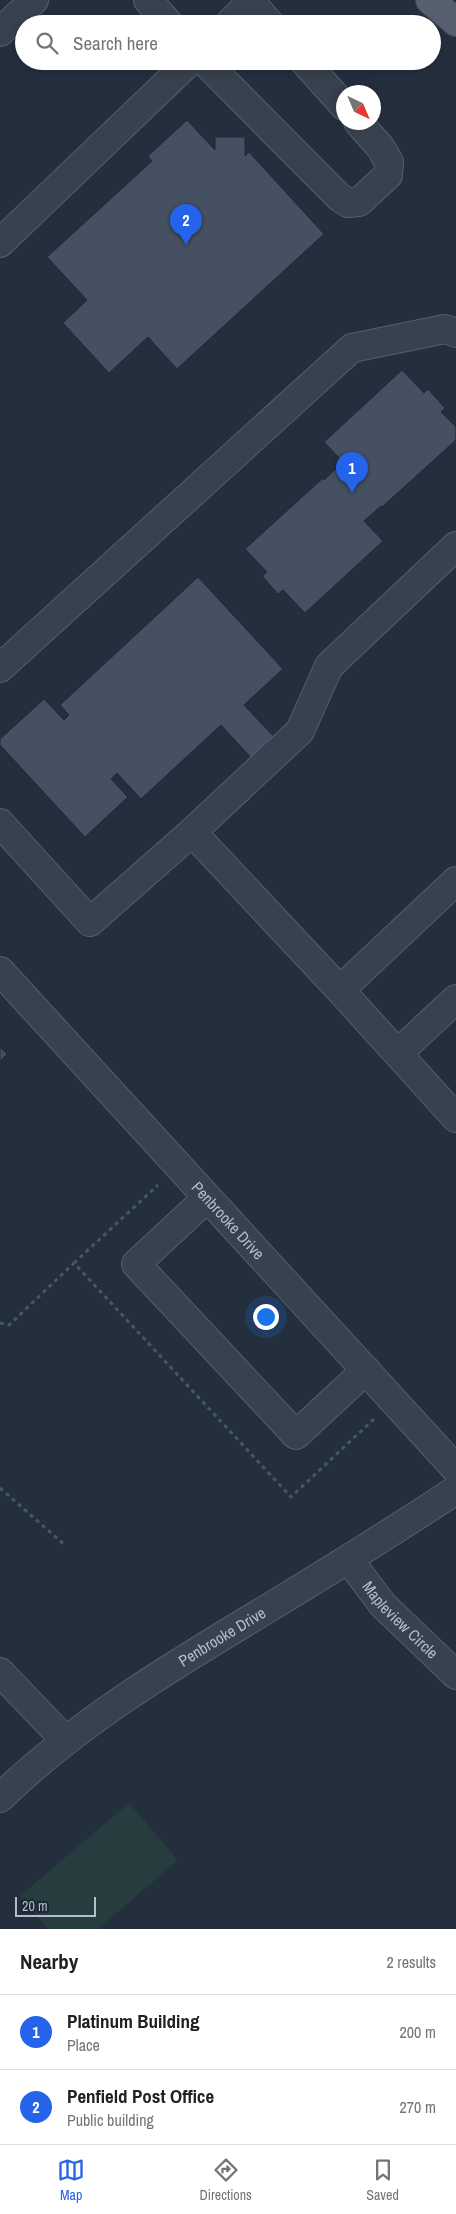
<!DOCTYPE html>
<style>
body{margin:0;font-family:"Archivo Narrow",sans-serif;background:#f6f6f6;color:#202124}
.compass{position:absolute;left:336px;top:85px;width:45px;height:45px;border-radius:50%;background:#fff;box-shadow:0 2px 8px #0003;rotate:136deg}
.scale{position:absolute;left:15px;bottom:12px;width:81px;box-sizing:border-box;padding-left:5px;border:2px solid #b4bcc9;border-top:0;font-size:14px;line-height:18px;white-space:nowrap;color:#b4bcc9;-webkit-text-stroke:4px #1d2633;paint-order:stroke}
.you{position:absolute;left:265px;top:1316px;width:18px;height:18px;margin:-12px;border:4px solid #fff;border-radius:50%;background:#1a73e8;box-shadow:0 0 0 8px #1a73e833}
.badge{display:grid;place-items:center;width:32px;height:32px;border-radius:50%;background:#2563eb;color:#fff;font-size:16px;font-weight:700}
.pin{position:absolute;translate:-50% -41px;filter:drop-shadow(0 1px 2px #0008)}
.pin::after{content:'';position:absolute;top:26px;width:18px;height:15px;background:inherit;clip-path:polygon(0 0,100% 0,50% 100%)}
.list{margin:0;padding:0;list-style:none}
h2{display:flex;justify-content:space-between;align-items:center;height:65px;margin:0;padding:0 20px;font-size:21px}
h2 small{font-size:16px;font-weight:400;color:#757577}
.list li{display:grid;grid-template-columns:32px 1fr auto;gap:15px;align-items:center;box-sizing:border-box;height:75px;padding:0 20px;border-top:1px solid #e0e0e0}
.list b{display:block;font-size:19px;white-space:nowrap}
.list p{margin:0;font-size:16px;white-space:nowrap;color:#757577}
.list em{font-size:16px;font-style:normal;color:#757577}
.icon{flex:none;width:28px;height:28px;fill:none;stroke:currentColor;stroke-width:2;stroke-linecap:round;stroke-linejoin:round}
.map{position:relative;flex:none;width:456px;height:1929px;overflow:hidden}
.search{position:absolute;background:#fff;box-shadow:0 2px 8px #0003;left:15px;right:15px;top:15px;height:55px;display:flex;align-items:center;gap:12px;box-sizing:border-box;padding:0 18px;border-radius:28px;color:#757577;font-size:19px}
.sheet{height:215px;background:#fff}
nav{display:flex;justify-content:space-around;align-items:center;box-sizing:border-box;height:70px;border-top:1px solid #e0e0e0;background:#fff;font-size:14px;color:#757577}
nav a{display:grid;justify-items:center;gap:2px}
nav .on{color:#2563eb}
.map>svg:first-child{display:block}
.green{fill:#263c3f}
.building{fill:#455162;stroke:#1f2835}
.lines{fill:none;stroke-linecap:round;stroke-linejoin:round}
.minor-casing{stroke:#565f6c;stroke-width:30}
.major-casing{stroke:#414a57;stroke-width:30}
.path{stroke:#44595c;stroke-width:3;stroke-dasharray:4 4;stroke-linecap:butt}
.minor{stroke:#38414e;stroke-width:28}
.major{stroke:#56606e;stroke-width:28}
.labels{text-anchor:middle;stroke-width:4;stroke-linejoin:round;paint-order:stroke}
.street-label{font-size:16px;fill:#b4bcc9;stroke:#1d2633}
</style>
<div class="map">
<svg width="456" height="1929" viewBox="0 0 456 1929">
<rect width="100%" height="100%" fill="#242f3e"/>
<polygon class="green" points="129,1803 178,1860 98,1929 48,1929 20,1896"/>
<g class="building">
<polygon points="187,120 215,150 215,137 245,137 245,156 249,152 324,234 177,369 148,337 109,373 63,323 87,300 47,257 152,161 148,156"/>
<polygon points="402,370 424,393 428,389 445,408 441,412 456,427 456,440 382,507 381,506 364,521 383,541 305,613 283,590 278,594 262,576 267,572 245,549 323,478 324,480 343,462 324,442"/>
<polygon points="198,577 283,669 244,705 277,740 254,761 221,725 141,799 117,773 111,779 128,797 85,837 0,745 0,739 44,699 64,720 69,715 60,705"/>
<polygon points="0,1047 7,1054 0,1061"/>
</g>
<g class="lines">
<defs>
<g id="minor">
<polyline points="148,0 169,24"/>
<polyline points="251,2 270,24"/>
<polyline points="229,24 253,0"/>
<polyline points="0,32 34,0"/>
<polyline points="204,61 339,197 348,203 359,202 388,175 389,162 381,148 358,122"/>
<polyline points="304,61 344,106"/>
<polyline points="0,243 190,61"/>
<polyline points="456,546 329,666 300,731 192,832 340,990 456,881"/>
<polyline points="0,668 352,348 445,329 456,333"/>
<polyline points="0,823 90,922 192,832"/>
<path id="s1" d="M0,971L456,1469"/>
<polyline points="340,990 456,1118"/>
<polyline points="398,1053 456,999"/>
<polyline points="207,1198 136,1264 296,1435 366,1370"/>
<path id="s2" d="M349,1560L383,1605L456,1675"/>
<polyline points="0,1672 66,1741"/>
<path id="s3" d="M0,1798C78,1722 174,1665 267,1609C331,1570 394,1531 456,1490"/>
</g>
<polyline id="major" points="430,0 456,22"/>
</defs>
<use href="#minor" class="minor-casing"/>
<use href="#major" class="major-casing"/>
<g class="path">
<polyline points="74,1263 158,1185"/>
<polyline points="0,1323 9,1325 74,1263 291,1497 375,1418"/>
<polyline points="0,1488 66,1546"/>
</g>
<use href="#minor" class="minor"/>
<use href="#major" class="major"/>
</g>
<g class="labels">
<g class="street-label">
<text dy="6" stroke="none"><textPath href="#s1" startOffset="338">Penbrooke Drive</textPath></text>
<text dy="6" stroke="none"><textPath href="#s2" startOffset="79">Mapleview Circle</textPath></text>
<text dy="6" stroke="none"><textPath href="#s3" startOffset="275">Penbrooke Drive</textPath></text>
</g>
</g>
</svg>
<svg class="compass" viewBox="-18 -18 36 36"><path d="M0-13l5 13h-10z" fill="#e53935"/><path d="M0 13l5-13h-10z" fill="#757577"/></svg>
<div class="scale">20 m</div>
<div class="you"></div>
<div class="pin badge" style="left:352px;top:493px">1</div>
<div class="pin badge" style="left:186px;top:245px">2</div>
<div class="search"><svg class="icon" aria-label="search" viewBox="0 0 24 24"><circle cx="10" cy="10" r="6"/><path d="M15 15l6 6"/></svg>Search here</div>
</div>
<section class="sheet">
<h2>Nearby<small>2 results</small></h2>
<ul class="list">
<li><span class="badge">1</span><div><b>Platinum Building</b><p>Place</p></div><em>200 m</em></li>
<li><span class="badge">2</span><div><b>Penfield Post Office</b><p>Public building</p></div><em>270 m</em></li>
</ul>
</section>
<nav>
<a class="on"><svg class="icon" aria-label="map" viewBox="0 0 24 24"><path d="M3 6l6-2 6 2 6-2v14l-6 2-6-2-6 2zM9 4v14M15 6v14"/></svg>Map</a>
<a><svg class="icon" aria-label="directions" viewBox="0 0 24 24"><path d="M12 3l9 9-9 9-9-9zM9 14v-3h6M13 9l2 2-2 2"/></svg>Directions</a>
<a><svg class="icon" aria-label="saved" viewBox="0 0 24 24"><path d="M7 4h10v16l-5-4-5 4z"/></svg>Saved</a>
</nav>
